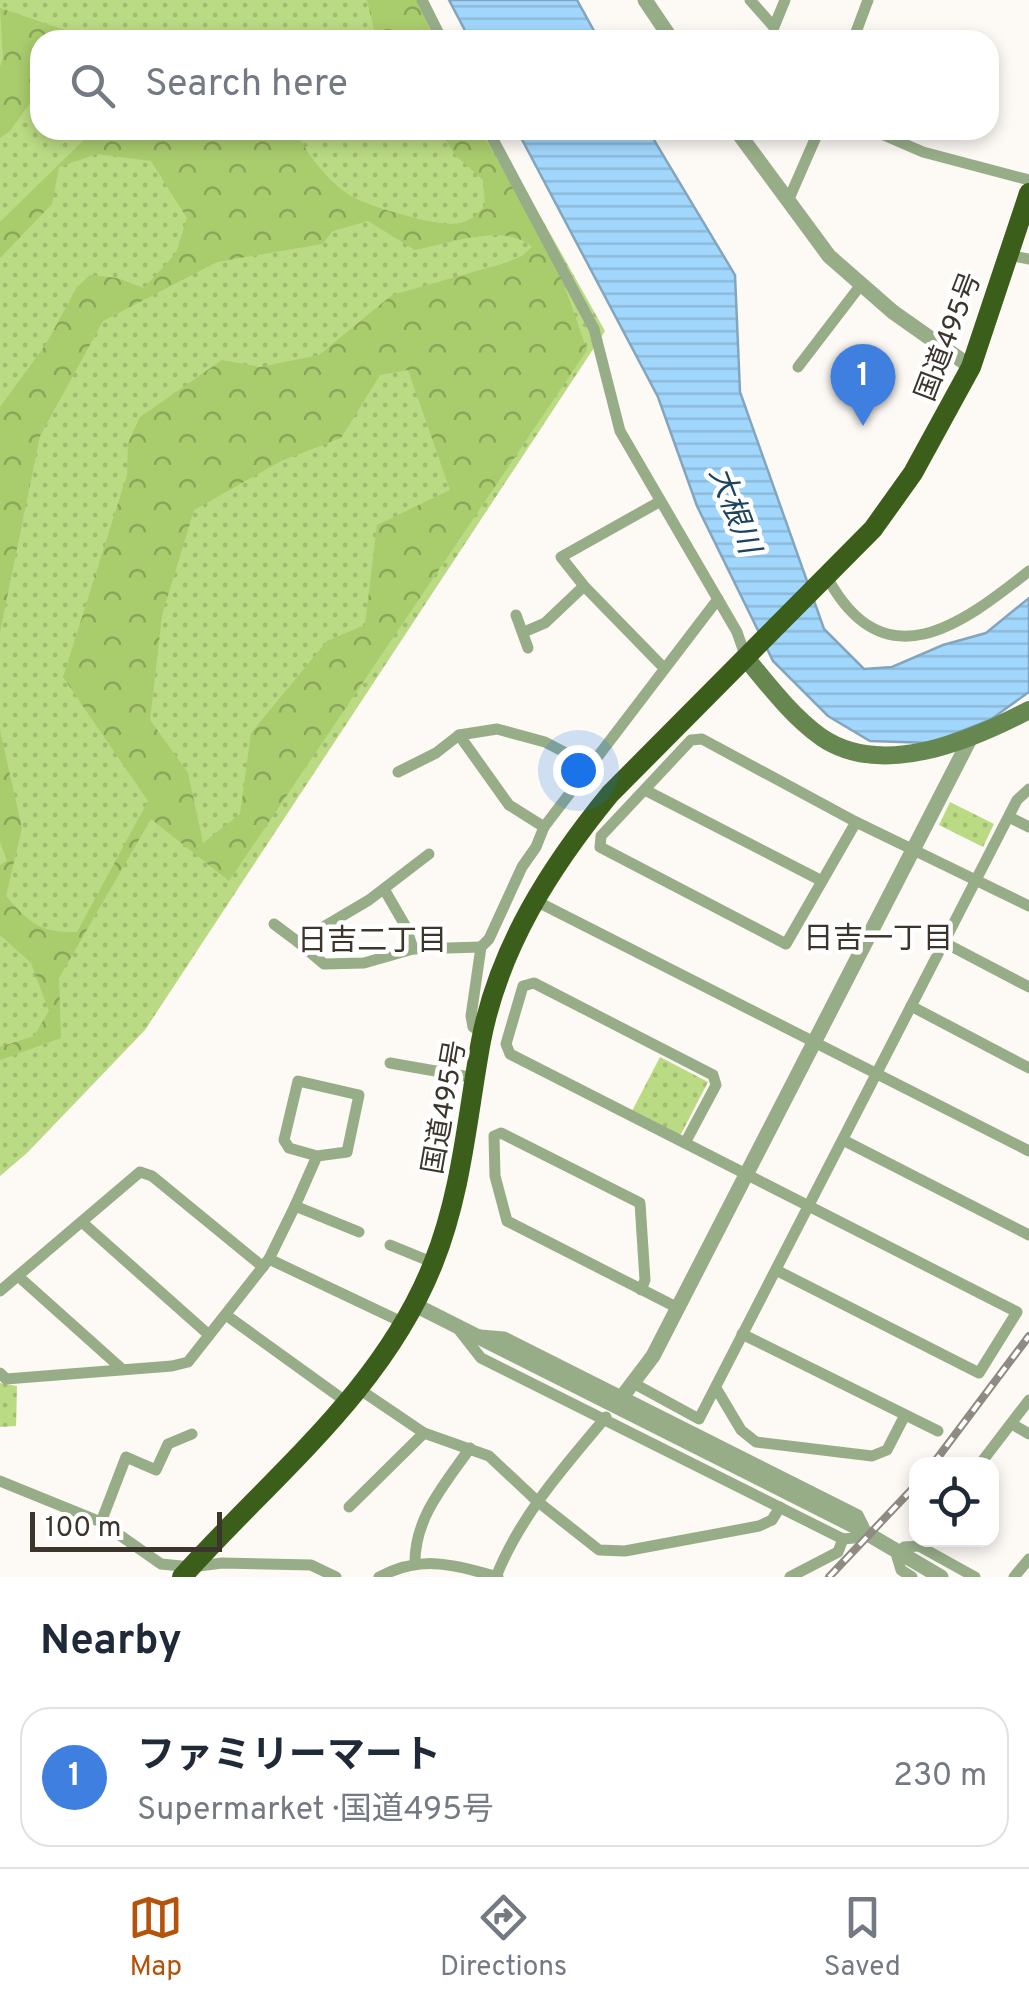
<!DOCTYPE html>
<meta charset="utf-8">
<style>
body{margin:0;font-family:Overpass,"Noto Sans JP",sans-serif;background:#f2f2f3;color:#1f2937}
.controls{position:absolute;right:30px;bottom:30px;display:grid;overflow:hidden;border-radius:20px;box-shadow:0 5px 15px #0003}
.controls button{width:90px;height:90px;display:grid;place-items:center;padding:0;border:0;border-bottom:2px solid #e0e1e3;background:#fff;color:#1f2937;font:50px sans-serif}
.scale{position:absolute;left:30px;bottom:25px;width:192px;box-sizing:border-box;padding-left:10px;border:5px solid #3b352b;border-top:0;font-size:28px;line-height:35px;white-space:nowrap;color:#3b352b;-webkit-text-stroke:8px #fff;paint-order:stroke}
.you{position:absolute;left:578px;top:770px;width:35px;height:35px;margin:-25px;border:8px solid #fff;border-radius:50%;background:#1a73e8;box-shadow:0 0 0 15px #1a73e833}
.badge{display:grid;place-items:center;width:65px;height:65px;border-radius:50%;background:#b45309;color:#fff;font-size:32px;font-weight:700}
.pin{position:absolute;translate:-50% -82px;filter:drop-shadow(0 2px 5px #0008)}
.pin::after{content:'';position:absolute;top:52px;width:35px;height:30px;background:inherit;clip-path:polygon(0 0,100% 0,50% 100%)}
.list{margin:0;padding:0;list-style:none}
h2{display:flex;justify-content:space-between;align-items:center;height:130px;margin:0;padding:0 40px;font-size:42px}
h2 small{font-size:32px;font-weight:400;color:#747a83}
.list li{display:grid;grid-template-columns:65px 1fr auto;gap:30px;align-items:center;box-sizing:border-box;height:140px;margin:0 20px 20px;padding:0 20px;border:2px solid #e0e1e3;border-radius:30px}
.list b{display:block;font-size:38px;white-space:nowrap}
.list p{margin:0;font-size:32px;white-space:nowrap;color:#747a83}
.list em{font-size:32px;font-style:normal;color:#747a83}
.icon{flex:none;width:55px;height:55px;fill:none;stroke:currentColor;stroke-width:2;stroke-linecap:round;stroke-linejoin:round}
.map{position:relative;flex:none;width:1029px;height:1577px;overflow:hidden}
.search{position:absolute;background:#fff;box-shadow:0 5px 15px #0003;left:30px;right:30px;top:30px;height:110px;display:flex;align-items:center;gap:25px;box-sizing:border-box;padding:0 35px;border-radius:30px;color:#747a83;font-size:38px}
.sheet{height:290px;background:#fff}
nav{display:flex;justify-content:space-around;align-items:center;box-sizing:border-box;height:140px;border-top:2px solid #e0e1e3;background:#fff;font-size:28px;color:#747a83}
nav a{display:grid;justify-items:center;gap:5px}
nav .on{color:#b45309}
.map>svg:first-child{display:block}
.grass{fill:url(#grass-dots)}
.forest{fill:url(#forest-crowns);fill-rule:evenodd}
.water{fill:url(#water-rules);stroke:#83a6be;stroke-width:2.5}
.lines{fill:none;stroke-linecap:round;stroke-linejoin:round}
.minor{stroke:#97ad88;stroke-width:11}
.tertiary{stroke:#97ad88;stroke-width:15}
.secondary{stroke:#678751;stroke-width:18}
.trunk{stroke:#3b5f1a;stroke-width:20}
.rail-casing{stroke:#8f8a82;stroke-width:8}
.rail{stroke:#fff;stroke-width:4;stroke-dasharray:11;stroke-linecap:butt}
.labels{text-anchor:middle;stroke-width:9;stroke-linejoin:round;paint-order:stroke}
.street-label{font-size:28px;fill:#3b352b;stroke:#fff}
.water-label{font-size:30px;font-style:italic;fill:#1d445e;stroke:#fff}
.neighbourhood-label{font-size:30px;fill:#3b352b;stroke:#fff}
</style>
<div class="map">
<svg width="1029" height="1577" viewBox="0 0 1029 1577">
<defs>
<pattern id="grass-dots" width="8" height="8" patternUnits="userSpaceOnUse" patternTransform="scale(2.5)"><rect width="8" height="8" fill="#bada83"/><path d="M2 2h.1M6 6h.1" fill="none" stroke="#a1bc71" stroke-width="1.8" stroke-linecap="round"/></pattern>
<pattern id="forest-crowns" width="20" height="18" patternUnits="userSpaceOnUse" patternTransform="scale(2.5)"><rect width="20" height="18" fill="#a9cc6d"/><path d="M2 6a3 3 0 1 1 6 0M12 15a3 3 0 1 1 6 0" fill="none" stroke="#8ba65a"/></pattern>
<pattern id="water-rules" width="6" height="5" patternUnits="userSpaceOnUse" patternTransform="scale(2.5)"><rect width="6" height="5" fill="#a2d7fd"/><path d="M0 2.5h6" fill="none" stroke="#8cb9d9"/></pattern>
</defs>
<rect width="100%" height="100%" fill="#fdf9f4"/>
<g class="grass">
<polygon points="0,0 419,0 441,40 40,40 40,130 492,130 605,331 145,1030 27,1153 0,1176"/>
<polygon points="950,802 994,824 983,847 939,825"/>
<polygon points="660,1057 708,1082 680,1136 632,1111"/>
<polygon points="0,1383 17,1386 16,1426 0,1427"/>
</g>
<g class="forest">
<polygon points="367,0 417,0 434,40 381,40 374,30"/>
<polygon points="0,8 95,40 40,40 40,89 10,131 0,138 0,67 3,57"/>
<path d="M94,130H295C306,153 327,180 349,195C366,206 433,225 453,224C467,224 477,215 485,205L483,180L456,156L439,130H480L556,262L587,350L229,881L151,819L59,978L61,1038L0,1060V1047L34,1036L49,1011L31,963L0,935V865L7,861L0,842V731L22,828L6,896C30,923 39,933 77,932L148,801L63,677L127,475L128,443L140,417L222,360L260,367L319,355L392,295L505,263L522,256L532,247C504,222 449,244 415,250L368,221L333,231L322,244L217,262L103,321L40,436L0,632V407L46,344L77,287L90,275L117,278L144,288L176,253L187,218L151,161L97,154L59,167L52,204L0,258V222ZM408,370L450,490L377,525L365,625L327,641L251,733L240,814L203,843L188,773L150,720L162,615L194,510L281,461L341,438L380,375Z"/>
</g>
<g class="water">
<polygon points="449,0 577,0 599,40 470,40"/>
<polygon points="517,130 648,130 735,275 740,392 824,629 864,669 892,667 943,645 986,633 1029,598 1029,692 990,720 931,743 870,741 828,716 773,661 697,506 658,397"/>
</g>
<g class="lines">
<g class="minor">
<polyline points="422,0 442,40"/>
<polyline points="750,0 774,27 785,0"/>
<polyline points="853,40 868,0"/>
<polyline points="488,130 594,329 620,431 737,632 746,658"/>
<polyline points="872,130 923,152 1029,180"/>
<polyline points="788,201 819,130"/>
<polyline points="1008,255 1029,259"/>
<polyline points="798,367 860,286"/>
<polyline points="659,502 561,557 584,586 663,667"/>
<path d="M827,577C884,683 961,625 1029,571"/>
<polyline points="516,615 528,648"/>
<polyline points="524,632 545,623 584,586"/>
<polygon points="702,739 856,822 786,944 600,847 601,836 691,740"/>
<polyline points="589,765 545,742 497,729 459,735 509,805 544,827 718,599"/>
<polyline points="398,772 436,753 459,735"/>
<polyline points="645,790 822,881"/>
<polyline points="1009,817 1029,827"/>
<polyline points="856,822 1029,906"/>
<polyline points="534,900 1029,1151"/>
<polyline points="274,924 298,942 369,900 429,854"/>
<polyline points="298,942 324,964 364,963 413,949 406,927 384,889"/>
<polyline points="945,943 1029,987"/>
<polyline points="413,949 481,947"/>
<polyline points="911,1006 1029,1068"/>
<polyline points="483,1032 473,1027 471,1016 481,947 489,939 522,867 536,847 544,827"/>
<polyline points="390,1063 475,1078"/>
<polyline points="843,1140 1029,1235"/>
<polyline points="685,1143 716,1085 713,1075 534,983 523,986 506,1044 510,1054 1017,1312 979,1373 776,1270"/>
<polyline points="295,1206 317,1156 347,1152 359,1095 298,1081 284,1140 289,1148 317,1156"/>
<polyline points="83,1223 209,1335"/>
<polyline points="390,1245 434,1263"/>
<polyline points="269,1259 404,1323"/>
<polyline points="18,1276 122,1369"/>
<polyline points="641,1290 645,1280 640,1203 501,1133 494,1136 495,1176 507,1221 678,1308"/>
<polyline points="0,1291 140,1172 152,1176 263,1267"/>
<polyline points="226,1315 348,1403"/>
<polyline points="459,1330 481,1358 843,1539 854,1538 864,1527 858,1515 504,1337 480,1335"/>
<polyline points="742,1334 938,1431"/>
<polyline points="0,1373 6,1379 172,1366 188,1362 269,1259 295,1206 359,1232"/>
<polyline points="633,1383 699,1419 1017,800 1029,789"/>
<polyline points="716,1388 741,1430 756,1442 872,1456 887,1450 905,1415"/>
<polyline points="359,1389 424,1433 489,1456 537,1501 599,1550 625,1551 759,1526 772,1520 780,1507"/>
<polyline points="1012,1424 1029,1434"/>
<polyline points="980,1464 1029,1400"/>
<polyline points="0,1481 101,1522 161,1564 191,1567 222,1563 311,1565 336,1577"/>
<polyline points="349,1507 424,1433"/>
<polyline points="101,1522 126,1457 156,1470 168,1444 192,1434"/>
<polyline points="919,1546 975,1577"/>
<path d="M415,1562C415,1517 445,1484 470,1448"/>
<path d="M379,1577C423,1554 453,1565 498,1577"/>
<path d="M496,1577C520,1516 564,1467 606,1417"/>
<polyline points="790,1577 838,1552 843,1539"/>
<polyline points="912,1577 901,1570 897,1557 904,1547 919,1546 921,1540"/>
<polyline points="1014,1577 1029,1559"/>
</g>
<g class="tertiary">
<polyline points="645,0 672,40"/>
<polyline points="736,130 829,256 893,312 971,367"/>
<polyline points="415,1305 856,1527 941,1577"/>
<polyline points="622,1397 653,1356 970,739"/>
</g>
<path class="secondary" d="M746,658C769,686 792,716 821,737C882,779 972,740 1029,710"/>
<path class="trunk" d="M182,1577C271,1477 382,1392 433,1264C462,1192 467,1117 481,1041C499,947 551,866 610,794L873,529L913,473L971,367L1029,193"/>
<defs>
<g id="rail">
<polyline points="933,1464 1029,1336"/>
<polyline points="829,1577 916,1485"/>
</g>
</defs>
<use href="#rail" class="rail-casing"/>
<use href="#rail" class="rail"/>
</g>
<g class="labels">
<g class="street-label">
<text transform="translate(947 336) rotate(-69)" y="10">国道495号</text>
<text transform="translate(443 1107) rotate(-80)" y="10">国道495号</text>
</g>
<g class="water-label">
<text transform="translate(735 510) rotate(69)" y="10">大根川</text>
</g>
<g class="neighbourhood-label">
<text x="878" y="948">日吉一丁目</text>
<text x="372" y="950">日吉二丁目</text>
</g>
</g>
</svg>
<div class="controls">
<button><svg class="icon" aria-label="locate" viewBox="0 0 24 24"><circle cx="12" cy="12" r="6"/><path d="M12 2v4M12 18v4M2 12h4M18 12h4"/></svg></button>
</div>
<div class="scale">100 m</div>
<div class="you"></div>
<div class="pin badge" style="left:863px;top:426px;background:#3f7fe0">1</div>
<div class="search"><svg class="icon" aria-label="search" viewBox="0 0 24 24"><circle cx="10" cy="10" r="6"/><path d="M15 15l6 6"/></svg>Search here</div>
</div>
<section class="sheet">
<h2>Nearby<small></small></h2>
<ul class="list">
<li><span class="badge" style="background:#3f7fe0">1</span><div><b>ファミリーマート</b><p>Supermarket · 国道495号</p></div><em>230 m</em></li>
</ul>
</section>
<nav>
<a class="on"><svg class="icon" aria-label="map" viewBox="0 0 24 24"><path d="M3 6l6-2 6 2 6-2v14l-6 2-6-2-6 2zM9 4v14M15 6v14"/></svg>Map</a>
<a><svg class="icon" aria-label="directions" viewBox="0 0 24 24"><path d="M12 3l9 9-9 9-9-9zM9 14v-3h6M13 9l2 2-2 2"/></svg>Directions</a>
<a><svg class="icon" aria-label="saved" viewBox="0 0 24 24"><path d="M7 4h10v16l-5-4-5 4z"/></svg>Saved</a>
</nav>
